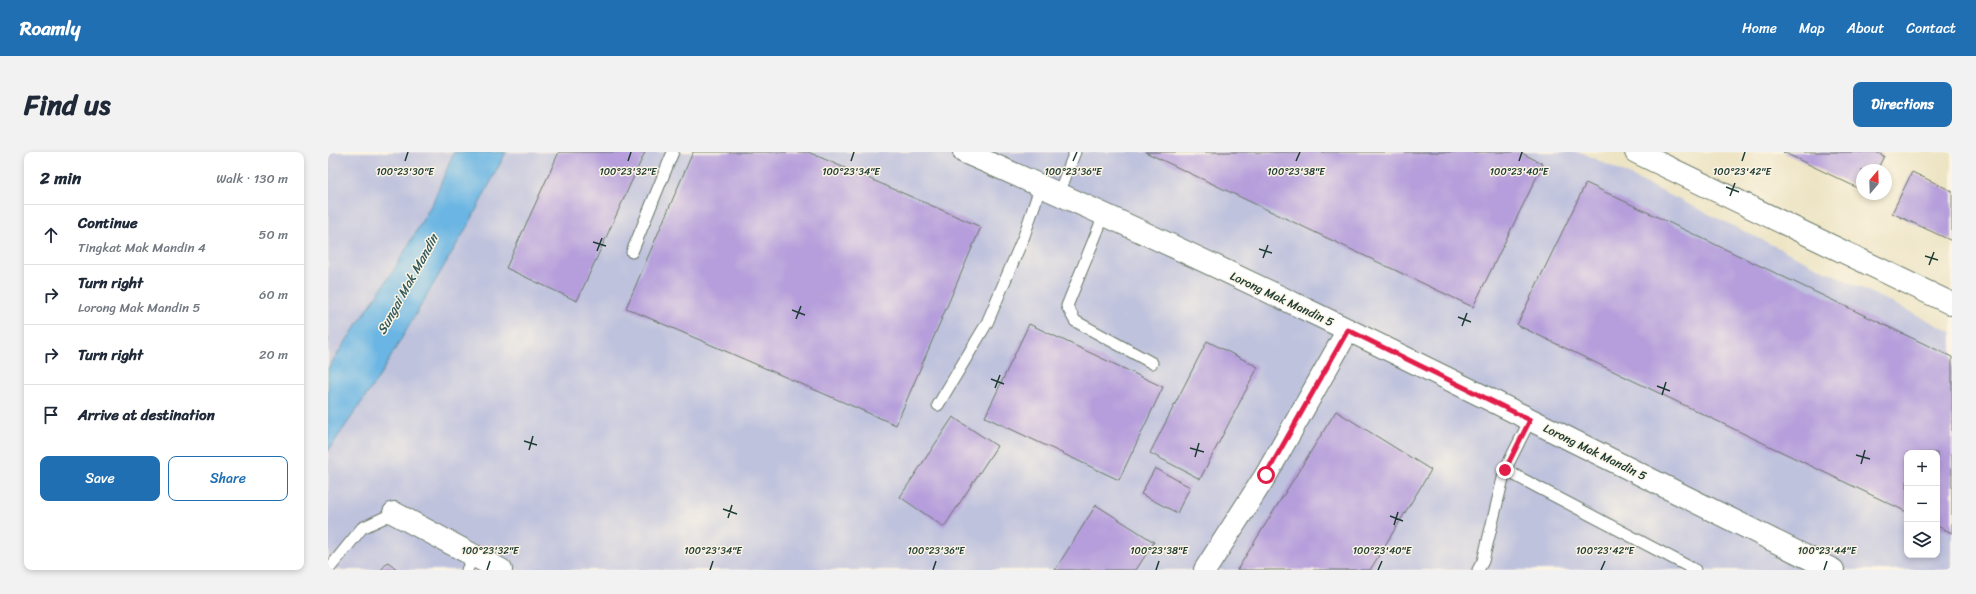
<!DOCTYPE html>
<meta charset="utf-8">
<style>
body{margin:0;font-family:Sriracha,sans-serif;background:#f2f2f3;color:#1f2937}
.controls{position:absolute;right:12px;bottom:12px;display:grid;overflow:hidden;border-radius:8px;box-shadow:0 2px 6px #0003}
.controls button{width:36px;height:36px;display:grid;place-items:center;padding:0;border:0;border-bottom:1px solid #e0e1e3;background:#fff;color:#1f2937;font:20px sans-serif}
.compass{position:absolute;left:1528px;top:12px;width:36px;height:36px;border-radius:50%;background:#fff;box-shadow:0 2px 6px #0003;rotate:19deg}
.stop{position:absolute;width:12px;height:12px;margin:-9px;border:3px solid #e11d48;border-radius:50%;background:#fff}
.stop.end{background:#e11d48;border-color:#fff;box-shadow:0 1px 4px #0008}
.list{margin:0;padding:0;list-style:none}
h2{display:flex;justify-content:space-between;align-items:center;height:52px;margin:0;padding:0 16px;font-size:17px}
h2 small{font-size:13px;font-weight:400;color:#747a83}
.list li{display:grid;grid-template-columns:26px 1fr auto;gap:12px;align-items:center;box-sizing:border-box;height:60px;padding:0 16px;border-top:1px solid #e0e1e3}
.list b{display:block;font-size:15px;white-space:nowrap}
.list p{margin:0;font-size:13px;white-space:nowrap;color:#747a83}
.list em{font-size:13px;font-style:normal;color:#747a83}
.actions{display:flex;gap:8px;padding:12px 16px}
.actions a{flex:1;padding:9px 0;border:1px solid #1f6fb2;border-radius:8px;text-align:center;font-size:14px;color:#1f6fb2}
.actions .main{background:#1f6fb2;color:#fff}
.icon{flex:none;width:22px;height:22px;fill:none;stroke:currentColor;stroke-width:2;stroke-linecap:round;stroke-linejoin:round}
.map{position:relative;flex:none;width:1624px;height:418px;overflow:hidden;border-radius:8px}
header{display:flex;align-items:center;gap:24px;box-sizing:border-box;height:56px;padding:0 20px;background:#1f6fb2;color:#fff}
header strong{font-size:19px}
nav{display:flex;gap:22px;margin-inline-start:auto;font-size:14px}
.intro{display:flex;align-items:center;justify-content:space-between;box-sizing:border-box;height:96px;padding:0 24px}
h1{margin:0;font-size:28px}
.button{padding:10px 18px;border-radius:8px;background:#1f6fb2;color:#fff;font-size:14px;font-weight:700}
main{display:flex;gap:24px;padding:0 24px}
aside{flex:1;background:#fff;border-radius:8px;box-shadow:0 2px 6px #0003}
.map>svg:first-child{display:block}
.industrial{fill:#bfc2dd;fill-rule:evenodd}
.water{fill:#6ab5e3;stroke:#44798c}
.building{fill:#b59edb}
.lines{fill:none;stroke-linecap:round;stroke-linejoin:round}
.service-casing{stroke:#677766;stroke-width:13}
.minor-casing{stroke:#677766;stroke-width:24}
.tertiary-casing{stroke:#677766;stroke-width:24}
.service{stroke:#fff;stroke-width:11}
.minor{stroke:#fff;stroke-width:22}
.tertiary{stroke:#fff;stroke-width:22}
.route{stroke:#e11d48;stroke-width:5}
.ticks{fill:none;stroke:#1f3d34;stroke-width:1.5}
.labels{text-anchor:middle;stroke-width:3;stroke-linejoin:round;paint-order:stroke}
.street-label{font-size:12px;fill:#1f3d34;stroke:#fcf5e5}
.water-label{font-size:13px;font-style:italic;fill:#325b60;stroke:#fcf5e5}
.ticks-label{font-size:10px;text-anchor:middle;fill:#1f3d34;stroke:#fcf5e5;stroke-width:3;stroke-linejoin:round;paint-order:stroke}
</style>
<header>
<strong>Roamly</strong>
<nav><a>Home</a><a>Map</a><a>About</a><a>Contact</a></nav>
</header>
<div class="intro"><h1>Find us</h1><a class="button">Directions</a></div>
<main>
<aside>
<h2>2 min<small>Walk · 130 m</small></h2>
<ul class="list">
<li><svg class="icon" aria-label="ahead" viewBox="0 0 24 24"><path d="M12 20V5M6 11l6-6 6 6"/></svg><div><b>Continue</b><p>Tingkat Mak Mandin 4</p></div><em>50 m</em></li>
<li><svg class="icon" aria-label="right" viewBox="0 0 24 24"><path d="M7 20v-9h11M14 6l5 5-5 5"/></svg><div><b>Turn right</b><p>Lorong Mak Mandin 5</p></div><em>60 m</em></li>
<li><svg class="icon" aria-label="right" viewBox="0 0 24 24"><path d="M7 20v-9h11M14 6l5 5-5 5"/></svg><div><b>Turn right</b></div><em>20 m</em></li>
<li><svg class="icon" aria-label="arrive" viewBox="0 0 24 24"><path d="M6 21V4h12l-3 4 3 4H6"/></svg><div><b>Arrive at destination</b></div></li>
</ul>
<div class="actions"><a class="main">Save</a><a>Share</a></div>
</aside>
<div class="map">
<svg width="1624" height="418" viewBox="0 0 1624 418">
<rect width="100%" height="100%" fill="#fcf5e5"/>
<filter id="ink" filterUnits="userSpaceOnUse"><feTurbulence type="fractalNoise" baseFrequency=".025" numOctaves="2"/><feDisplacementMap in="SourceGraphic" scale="8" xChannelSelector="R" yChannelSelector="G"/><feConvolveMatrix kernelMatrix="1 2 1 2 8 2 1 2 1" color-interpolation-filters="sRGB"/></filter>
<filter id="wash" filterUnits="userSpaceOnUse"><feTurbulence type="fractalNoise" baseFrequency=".012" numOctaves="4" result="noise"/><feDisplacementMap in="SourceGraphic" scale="16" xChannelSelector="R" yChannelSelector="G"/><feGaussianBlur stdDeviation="0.9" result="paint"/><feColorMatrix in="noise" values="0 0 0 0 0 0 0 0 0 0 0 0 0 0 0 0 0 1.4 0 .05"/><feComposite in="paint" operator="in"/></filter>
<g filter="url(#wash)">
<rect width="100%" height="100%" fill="#ede4c4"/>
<path class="industrial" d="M0,0H1253L1624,180V418H0ZM1579,301H1609V403H1579Z"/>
<polygon class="water" points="126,0 178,0 143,68 51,225 0,299 0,216 67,116 105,50"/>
<g id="blocks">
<g class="building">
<polygon points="231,0 317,0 249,149 178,116"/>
<polygon points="365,0 480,0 653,75 568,273 298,156"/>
<polygon points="817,0 1192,0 1215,12 1145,155"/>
<polygon points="1455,0 1548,0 1556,4 1549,18 1534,18 1534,38"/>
<polygon points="1584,20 1624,39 1624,89 1564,61"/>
<polygon points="1258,31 1624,205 1624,381 1609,374 1609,301 1579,301 1579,360 1189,173"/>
<polygon points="701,172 835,235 791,328 657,265"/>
<polygon points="879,189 930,215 872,327 822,301"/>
<polygon points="1008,259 1103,318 1042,418 909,418"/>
<polygon points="625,265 669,294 616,375 572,345"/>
<polygon points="827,316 862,335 849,361 813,342"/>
<polygon points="768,353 826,390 808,418 727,418"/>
<polygon points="60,410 70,418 53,418"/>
</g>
</g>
</g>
<g filter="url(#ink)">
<use href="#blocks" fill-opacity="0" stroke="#677766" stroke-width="1"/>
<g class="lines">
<defs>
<g id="service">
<polyline points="731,41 747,0"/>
<polyline points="776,63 739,154 747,169 824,211"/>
<polyline points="304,100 345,0"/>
<polyline points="610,253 659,171 696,84 713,33"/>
<polyline points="1177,318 1367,418"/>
<polyline points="0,418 34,376 66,361"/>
<polyline points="139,418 146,403"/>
<polyline points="1150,418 1155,409 1177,318 1202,268"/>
</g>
<g id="minor">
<polyline points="1308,0 1624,152"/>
<polyline points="66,361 173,418"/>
<polyline points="877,418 938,323 1020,178"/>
</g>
<path id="tertiary" d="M636,0C931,128 1217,276 1505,418"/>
</defs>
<use href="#service" class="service-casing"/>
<use href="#minor" class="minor-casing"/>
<use href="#tertiary" class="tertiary-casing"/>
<use href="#service" class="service"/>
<use href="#minor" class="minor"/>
<use href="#tertiary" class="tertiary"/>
</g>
</g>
<g class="lines" filter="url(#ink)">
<polyline class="route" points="938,323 1020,178 1202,268 1177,318"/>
</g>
<path class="ticks" d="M77,9L80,0M300,9L303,0M523,9L526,0M745,9L749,0M968,9L972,0M1191,9L1194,0M1414,9L1417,0M1398,35L1411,40M1402,44L1407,31M265,90L278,94M931,97L944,101M269,99L274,86M1597,104L1610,108M935,106L940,93M1601,113L1606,100M464,158L477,163M1130,165L1143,170M468,167L473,154M1134,174L1139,161M663,227L676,232M1329,234L1342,239M667,236L672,223M1334,243L1338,230M196,289L209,293M862,296L876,300M201,298L205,284M1528,303L1542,307M867,305L871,291M1533,312L1537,298M395,357L409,362M1062,364L1075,369M400,366L404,353M1066,373L1070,360M159,418L162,409M382,418L385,409M605,418L608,409M828,418L831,409M1050,418L1054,409M1273,418L1277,409M1496,418L1499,409"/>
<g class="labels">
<g class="street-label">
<text transform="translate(954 147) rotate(25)" y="4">Lorong Mak Mandin 5</text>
<text transform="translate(1267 300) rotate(26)" y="4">Lorong Mak Mandin 5</text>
</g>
<g class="water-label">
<text transform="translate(79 132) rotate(-61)" y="5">Sungai Mak Mandin</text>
</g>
</g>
<g class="ticks-label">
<text x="745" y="23">100°23'36"E</text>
<text x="1414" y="23">100°23'42"E</text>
<text x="77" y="23">100°23'30"E</text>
<text x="300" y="23">100°23'32"E</text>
<text x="523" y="23">100°23'34"E</text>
<text x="968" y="23">100°23'38"E</text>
<text x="1191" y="23">100°23'40"E</text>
<text x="162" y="402">100°23'32"E</text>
<text x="385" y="402">100°23'34"E</text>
<text x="608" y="402">100°23'36"E</text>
<text x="831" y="402">100°23'38"E</text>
<text x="1054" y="402">100°23'40"E</text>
<text x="1277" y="402">100°23'42"E</text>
<text x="1499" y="402">100°23'44"E</text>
</g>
</svg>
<div class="controls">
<button>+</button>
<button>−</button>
<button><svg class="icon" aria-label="layers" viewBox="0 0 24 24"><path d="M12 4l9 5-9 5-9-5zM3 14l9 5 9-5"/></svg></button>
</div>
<svg class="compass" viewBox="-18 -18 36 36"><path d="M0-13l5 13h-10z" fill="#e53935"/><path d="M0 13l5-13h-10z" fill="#747a83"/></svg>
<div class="stop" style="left:938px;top:323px"></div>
<div class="stop end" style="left:1177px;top:318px"></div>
</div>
</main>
